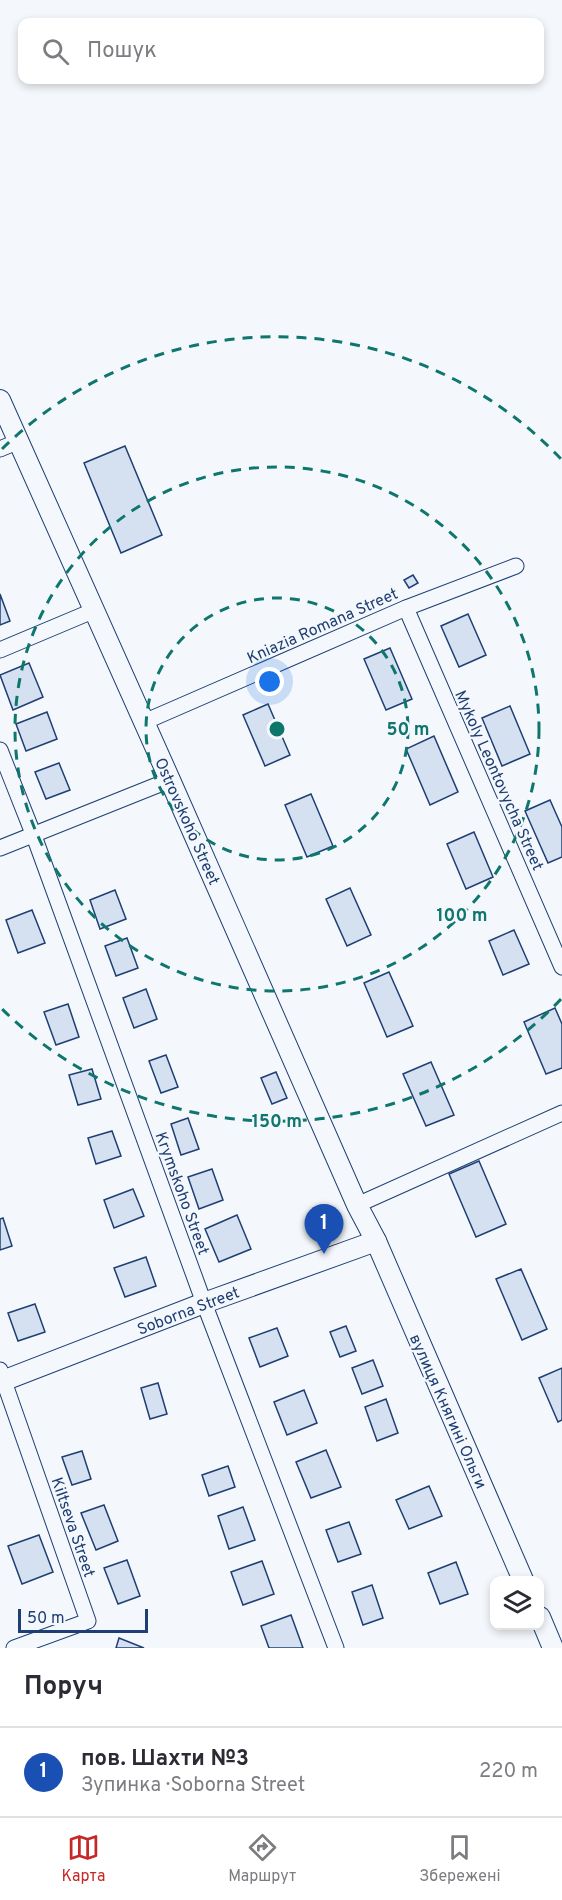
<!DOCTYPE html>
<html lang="uk">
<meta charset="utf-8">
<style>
body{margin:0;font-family:Overpass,sans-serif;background:#f2f2f3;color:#2b2b33}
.controls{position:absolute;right:18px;bottom:18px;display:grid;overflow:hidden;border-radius:12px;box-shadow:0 3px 9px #0003}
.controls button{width:54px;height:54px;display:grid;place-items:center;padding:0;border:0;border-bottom:2px solid #e1e1e2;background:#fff;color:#2b2b33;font:30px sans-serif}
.scale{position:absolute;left:18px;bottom:15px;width:130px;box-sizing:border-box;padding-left:6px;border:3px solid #1d3f73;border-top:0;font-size:16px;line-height:21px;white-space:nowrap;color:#1d3f73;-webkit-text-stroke:4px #f4f7fb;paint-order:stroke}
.you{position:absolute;left:270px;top:682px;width:21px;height:21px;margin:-15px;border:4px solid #fff;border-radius:50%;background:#1a73e8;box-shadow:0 0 0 9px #1a73e833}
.badge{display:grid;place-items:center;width:39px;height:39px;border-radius:50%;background:#c62828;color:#fff;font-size:20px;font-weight:700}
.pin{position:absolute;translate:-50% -50px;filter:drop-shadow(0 2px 3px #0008)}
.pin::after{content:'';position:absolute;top:32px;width:21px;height:18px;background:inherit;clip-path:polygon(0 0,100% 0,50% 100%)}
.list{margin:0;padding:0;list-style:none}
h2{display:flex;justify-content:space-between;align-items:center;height:78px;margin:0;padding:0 24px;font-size:26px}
h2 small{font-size:20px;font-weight:400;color:#7c7c81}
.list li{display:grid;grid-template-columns:39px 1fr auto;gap:18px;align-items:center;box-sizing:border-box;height:90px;padding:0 24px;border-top:2px solid #e1e1e2}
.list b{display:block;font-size:22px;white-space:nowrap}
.list p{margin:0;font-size:20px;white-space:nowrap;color:#7c7c81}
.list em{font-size:20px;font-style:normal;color:#7c7c81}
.icon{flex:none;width:33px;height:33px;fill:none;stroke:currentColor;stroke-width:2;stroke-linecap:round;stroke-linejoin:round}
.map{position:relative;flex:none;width:562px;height:1648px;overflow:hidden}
.search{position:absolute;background:#fff;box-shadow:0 3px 9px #0003;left:18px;right:18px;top:18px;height:66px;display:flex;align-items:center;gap:15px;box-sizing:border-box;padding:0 21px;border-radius:12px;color:#7c7c81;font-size:22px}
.sheet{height:168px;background:#fff}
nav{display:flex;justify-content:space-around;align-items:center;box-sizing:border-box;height:84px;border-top:2px solid #e1e1e2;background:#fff;font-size:16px;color:#7c7c81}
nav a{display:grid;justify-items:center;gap:3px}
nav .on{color:#c62828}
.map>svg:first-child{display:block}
.building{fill:#d5e0f0;stroke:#1d3f73;stroke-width:1.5}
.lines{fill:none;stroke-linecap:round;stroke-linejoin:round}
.minor-casing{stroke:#1d3f73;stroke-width:17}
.tertiary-casing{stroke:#1d3f73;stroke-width:22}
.minor{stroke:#f4f7fb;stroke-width:15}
.tertiary{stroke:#f4f7fb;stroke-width:20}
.ring{fill:none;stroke:#0f766e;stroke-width:3;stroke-dasharray:10 8}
.labels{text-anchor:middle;stroke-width:4.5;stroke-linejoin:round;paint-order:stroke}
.street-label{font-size:16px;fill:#1d3f73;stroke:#f4f7fb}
.centre{fill:#0f766e;stroke:#f4f7fb;stroke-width:3}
.ring-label{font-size:18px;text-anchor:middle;font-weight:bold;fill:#0f766e;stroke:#f4f7fb;stroke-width:4.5;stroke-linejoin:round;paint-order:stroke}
</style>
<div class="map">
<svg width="562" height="1648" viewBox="0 0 562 1648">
<rect width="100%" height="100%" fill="#f4f7fb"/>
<g class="building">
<polygon points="125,446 162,535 121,553 84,463"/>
<polygon points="413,575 418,583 409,588 404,580"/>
<polygon points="0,594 10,621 0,625"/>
<polygon points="468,614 486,655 459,667 441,626"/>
<polygon points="390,648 412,699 386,710 364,659"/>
<polygon points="29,663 43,697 13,710 0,675"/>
<polygon points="268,704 290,755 265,766 243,715"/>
<polygon points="510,706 530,754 502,766 482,718"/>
<polygon points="47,712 57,739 26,751 16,724"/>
<polygon points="434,736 458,792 430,805 406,749"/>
<polygon points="59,763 70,790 46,799 35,772"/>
<polygon points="311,794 333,846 307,857 285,805"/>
<polygon points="550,800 562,827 562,857 548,863 525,811"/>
<polygon points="474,832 493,877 466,889 447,844"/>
<polygon points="350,888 371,935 347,946 326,899"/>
<polygon points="115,890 126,919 100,929 90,900"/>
<polygon points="32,910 45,943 18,953 6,920"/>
<polygon points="514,930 529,964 503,975 489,941"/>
<polygon points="127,938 138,968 116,976 105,946"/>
<polygon points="389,972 413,1026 387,1037 364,983"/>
<polygon points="146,989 157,1019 134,1028 123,998"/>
<polygon points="68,1004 79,1037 56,1045 44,1012"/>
<polygon points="555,1008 562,1024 562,1068 546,1074 524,1022"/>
<polygon points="166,1055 178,1087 161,1093 149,1061"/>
<polygon points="431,1062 454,1115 426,1126 403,1074"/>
<polygon points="92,1069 101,1099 78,1105 69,1075"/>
<polygon points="276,1072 287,1098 272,1104 261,1078"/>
<polygon points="188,1118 199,1149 181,1155 171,1124"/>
<polygon points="112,1131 121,1156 96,1164 88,1138"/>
<polygon points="479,1161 506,1224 476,1237 449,1174"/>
<polygon points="212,1169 223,1200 199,1209 188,1177"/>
<polygon points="133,1189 144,1216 114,1228 104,1200"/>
<polygon points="237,1215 251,1249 219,1262 205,1229"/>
<polygon points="3,1218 12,1246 0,1250 0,1219"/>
<polygon points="146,1257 156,1286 125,1297 114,1268"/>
<polygon points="521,1269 547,1329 522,1340 496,1279"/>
<polygon points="35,1304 45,1332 18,1341 8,1313"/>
<polygon points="346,1326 356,1351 340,1357 330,1332"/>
<polygon points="277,1328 288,1356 260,1367 249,1338"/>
<polygon points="373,1360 383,1386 362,1394 352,1368"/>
<polygon points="562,1368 562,1420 558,1422 539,1378"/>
<polygon points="158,1383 167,1414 150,1419 141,1388"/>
<polygon points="304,1390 317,1423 287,1435 274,1402"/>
<polygon points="386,1399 398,1433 377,1441 365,1407"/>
<polygon points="326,1450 341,1487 311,1498 296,1462"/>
<polygon points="82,1451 91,1479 72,1485 62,1457"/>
<polygon points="228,1466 235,1487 209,1496 202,1475"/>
<polygon points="429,1486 442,1516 409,1529 396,1500"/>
<polygon points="104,1505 118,1541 96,1550 81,1513"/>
<polygon points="243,1507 255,1540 229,1549 218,1516"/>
<polygon points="349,1522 361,1554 338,1562 326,1530"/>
<polygon points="39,1535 53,1572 22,1584 8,1546"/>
<polygon points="127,1560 140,1596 118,1604 104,1568"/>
<polygon points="262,1561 274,1594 243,1605 231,1572"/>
<polygon points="456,1562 468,1594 440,1604 428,1573"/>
<polygon points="372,1585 383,1618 363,1625 352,1592"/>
<polygon points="291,1615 303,1648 269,1648 261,1626"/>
<polygon points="119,1638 144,1648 116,1648"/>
</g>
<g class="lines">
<defs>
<g id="minor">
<polyline points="0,449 19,441"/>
<polyline points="406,608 562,967"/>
<polyline points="0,650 95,610"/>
<polyline points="144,722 406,608 516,566"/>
<polyline points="0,750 34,836 204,1303 336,1648"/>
<polyline points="0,848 170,780"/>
<polyline points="357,1205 562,1113"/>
<polyline points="0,1370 88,1621 14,1648"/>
</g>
<g id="tertiary">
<polyline points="0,400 170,780 357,1205 376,1241 523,1580"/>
<polyline points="0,1382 204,1303 376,1241"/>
<polyline points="540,1617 553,1648"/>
</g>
</defs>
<use href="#minor" class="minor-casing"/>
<use href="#tertiary" class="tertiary-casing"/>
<use href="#minor" class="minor"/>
<use href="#tertiary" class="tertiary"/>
</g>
<g class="ring">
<circle cx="277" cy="729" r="131"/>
<circle cx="277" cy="729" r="262"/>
<path d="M561 999A392 392 0 0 1 2 1009M2 449A392 392 0 0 1 561 459"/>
</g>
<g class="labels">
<g class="street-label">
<text transform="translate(322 625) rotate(-24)" y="6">Kniazia Romana Street</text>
<text transform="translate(500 780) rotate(66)" y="6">Mykoly Leontovycha Street</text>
<text transform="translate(188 821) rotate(66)" y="6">Ostrovskoho Street</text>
<text transform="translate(183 1193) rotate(70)" y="6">Krymskoho Street</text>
<text transform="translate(188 1310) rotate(-21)" y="6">Soborna Street</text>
<text transform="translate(449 1411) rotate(66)" y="6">вулиця Княгині Ольги</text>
<text transform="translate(74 1527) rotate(71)" y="6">Kiltseva Street</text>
</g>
</g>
<circle cx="277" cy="729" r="9" class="centre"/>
<g class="ring-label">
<text x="408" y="735">50 m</text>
<text x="462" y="921">100 m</text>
<text x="277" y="1127">150 m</text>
</g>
</svg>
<div class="controls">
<button><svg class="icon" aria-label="layers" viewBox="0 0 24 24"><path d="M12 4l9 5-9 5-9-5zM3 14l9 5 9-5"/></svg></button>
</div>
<div class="scale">50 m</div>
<div class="you"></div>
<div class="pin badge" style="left:324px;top:1254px;background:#1a4fb4">1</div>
<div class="search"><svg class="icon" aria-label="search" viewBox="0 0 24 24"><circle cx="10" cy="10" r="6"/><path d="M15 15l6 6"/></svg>Пошук</div>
</div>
<section class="sheet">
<h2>Поруч<small></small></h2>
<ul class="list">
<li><span class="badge" style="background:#1a4fb4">1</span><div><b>пов. Шахти №3</b><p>Зупинка · Soborna Street</p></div><em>220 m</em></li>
</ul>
</section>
<nav>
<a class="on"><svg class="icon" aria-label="map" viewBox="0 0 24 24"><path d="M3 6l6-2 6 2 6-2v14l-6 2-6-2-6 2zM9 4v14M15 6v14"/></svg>Карта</a>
<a><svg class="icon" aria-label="directions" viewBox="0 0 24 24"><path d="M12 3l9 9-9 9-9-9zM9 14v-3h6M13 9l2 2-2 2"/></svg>Маршрут</a>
<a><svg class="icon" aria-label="saved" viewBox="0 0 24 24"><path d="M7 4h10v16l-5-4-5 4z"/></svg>Збережені</a>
</nav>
